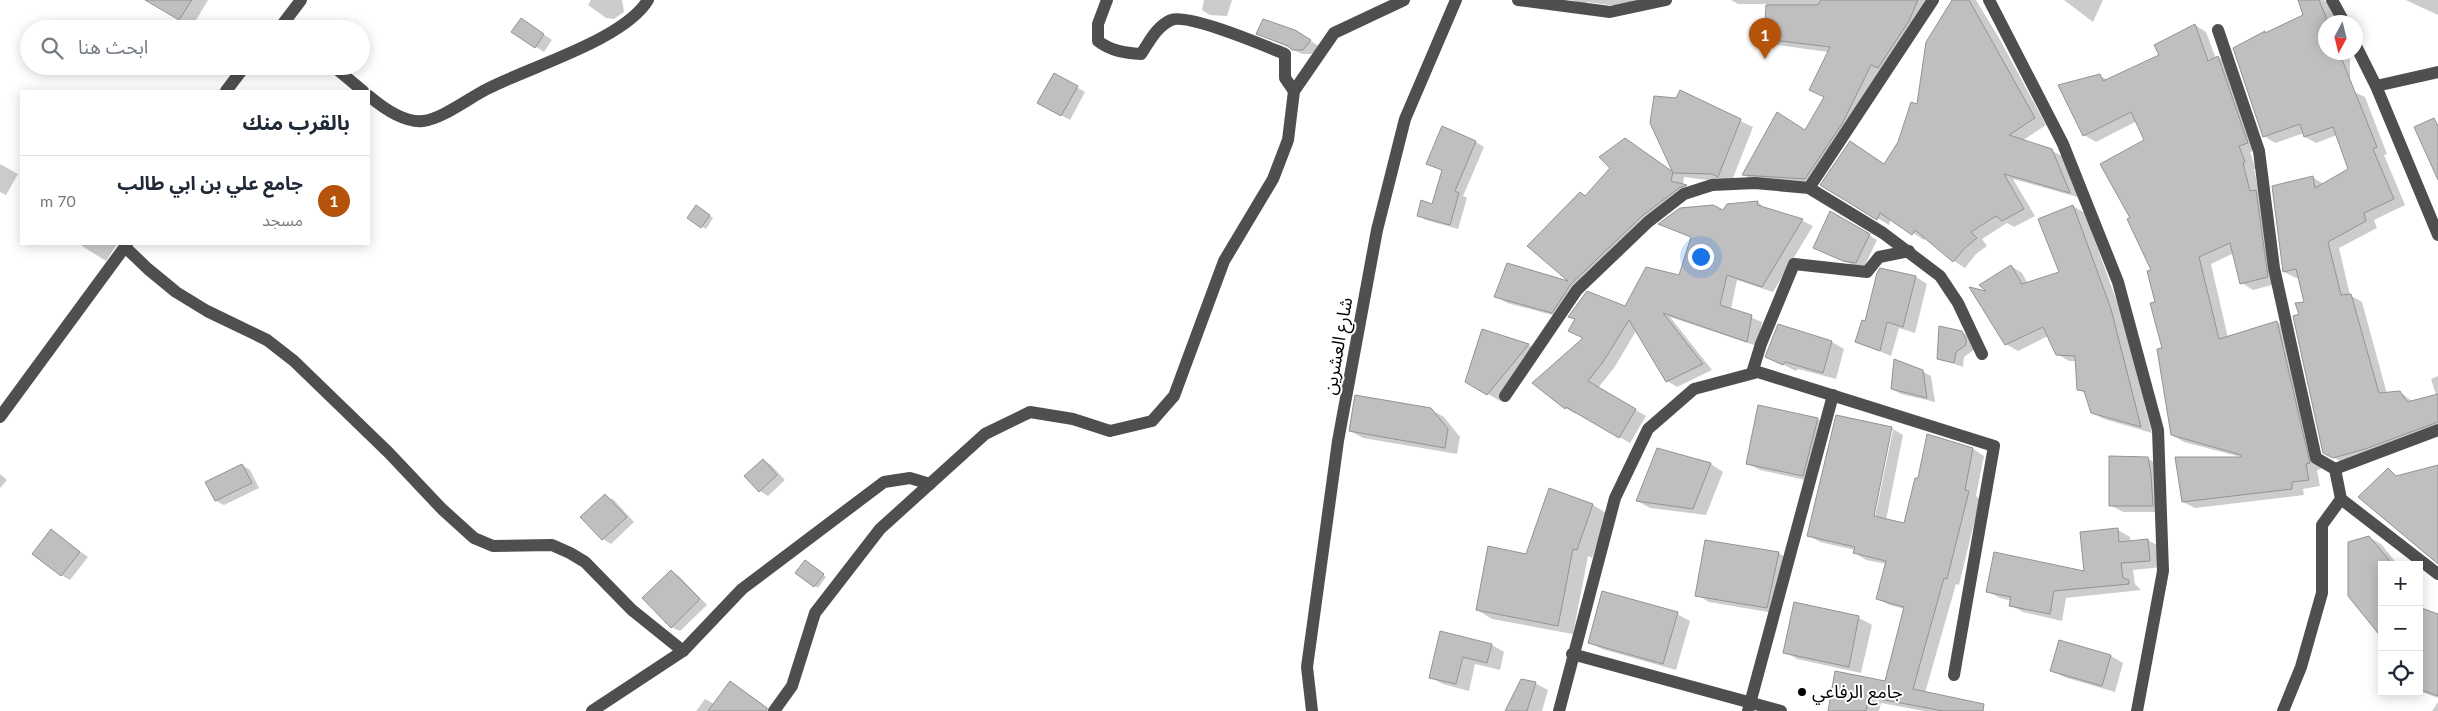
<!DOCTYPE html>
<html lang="ar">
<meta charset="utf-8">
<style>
body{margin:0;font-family:Lato,"Noto Sans Arabic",sans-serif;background:#f6f6f7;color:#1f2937;direction:rtl}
.controls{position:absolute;right:15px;bottom:15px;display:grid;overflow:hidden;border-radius:0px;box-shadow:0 2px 12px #0003}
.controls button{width:45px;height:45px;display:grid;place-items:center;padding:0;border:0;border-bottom:1px solid #e0e1e3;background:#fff;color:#1f2937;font:25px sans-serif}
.compass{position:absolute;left:2318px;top:15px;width:45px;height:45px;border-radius:50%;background:#fff;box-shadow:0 2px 12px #0003;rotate:187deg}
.you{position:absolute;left:1700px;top:256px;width:18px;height:18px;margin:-12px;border:4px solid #fff;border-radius:50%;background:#1a73e8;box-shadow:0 0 0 8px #1a73e833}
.badge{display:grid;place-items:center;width:32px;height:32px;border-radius:50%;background:#b45309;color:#fff;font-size:16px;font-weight:700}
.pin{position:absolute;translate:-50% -41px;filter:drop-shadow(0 1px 2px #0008)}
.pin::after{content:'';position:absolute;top:26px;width:18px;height:15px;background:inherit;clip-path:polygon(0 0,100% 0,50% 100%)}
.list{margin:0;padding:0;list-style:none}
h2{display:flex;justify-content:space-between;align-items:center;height:65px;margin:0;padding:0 20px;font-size:21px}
h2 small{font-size:16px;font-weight:400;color:#747a83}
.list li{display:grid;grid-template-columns:32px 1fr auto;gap:15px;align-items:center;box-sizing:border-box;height:90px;padding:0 20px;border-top:1px solid #e0e1e3}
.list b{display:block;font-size:19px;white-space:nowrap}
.list p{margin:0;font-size:16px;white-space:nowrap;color:#747a83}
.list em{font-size:16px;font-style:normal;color:#747a83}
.icon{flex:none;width:28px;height:28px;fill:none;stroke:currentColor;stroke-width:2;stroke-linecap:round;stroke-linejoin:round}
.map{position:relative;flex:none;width:2438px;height:711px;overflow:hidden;direction:ltr}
.search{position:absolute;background:#fff;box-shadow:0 2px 12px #0003;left:20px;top:20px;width:350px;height:55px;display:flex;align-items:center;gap:12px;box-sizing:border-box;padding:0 18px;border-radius:28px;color:#747a83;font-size:19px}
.panel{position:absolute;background:#fff;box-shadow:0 2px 12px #0003;left:20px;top:90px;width:350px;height:155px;border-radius:0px;direction:rtl}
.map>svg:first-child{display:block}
.shadow{fill:#0003;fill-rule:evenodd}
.building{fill:#bfbfbf;stroke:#939393}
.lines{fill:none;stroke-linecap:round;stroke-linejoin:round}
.minor{stroke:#4f4f4f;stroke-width:12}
.poi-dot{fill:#000;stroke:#fff;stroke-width:2}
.labels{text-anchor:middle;stroke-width:4;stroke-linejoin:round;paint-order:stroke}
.street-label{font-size:18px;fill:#000;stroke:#fff}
.poi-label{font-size:18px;fill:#000;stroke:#fff;text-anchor:start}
</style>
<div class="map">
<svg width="2438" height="711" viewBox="0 0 2438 711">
<rect width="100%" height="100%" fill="#fff"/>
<g class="shadow">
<polygon points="148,0 208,0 192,27"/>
<polygon points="591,0 622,0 624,12 614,19 606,18 588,5"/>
<polygon points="1204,0 1232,0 1227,16 1210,15 1202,10"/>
<polygon points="1570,0 1648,0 1632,8 1587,2 1586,4"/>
<polygon points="1731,0 1853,0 1835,53 1778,45 1765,38 1767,4 1738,4"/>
<polygon points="1867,0 1932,0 1817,185 1755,181 1744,175 1806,131 1825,97"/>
<polygon points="1953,0 1976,0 1999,38 2046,125 2022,141 2051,150 2063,157 2081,198 2013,179 2035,216 2014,227 2007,223 1982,239 1987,246 1976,254 1965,268 1954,261 1926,237 1924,240 1891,219 1889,225 1822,185 1885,165 1900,143 1918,106"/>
<polygon points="2064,0 2103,0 2093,22"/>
<polygon points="2308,0 2324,0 2328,3 2336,22 2326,22 2326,52 2347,52 2350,60 2350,90 2365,97 2387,154 2384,155 2405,205 2374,220 2377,228 2339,248 2350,295 2362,302 2387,394 2400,392 2413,402 2436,395 2431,379 2438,376 2438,432 2345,464 2324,452 2300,315 2305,303 2299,277 2296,278 2284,272 2312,177 2324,184 2349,169 2337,135 2316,143 2305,137 2304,133 2275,143 2264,136 2265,32 2267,33 2304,16"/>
<polygon points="2406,0 2438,0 2438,15 2410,2"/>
<polygon points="529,25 552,40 544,52 513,32"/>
<polygon points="2195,25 2206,32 2216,59 2218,57 2230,64 2259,149 2250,152 2256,169 2254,169 2279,283 2253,290 2242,283 2234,253 2211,264 2228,338 2277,322 2289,329 2321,469 2317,470 2320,486 2303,489 2304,495 2195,508 2183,502 2241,457 2184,442 2172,435 2153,271 2131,218 2146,141 2137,121 2096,142 2084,135 2100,76 2108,80 2160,56"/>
<polygon points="1294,31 1319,46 1312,54 1302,54 1258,33"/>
<polygon points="1054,74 1085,92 1070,120 1039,103"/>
<polygon points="1680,92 1753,127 1731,183 1684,177 1683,185 1696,191 1654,222 1583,290 1564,318 1507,303 1496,296 1507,265 1573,284 1529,246 1580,193 1586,197 1636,146 1675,174 1651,123 1677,100"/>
<polygon points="1476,142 1484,147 1463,196 1467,198 1458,229 1426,220 1418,215 1433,205 1443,171 1428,163"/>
<polygon points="0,164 18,174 6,195 0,192"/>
<polygon points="1758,202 1767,210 1803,221 1813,226 1773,292 1737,280 1731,309 1762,322 1757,346 1670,317 1712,370 1677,387 1667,381 1636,331 1614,368 1598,388 1646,416 1630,443 1577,412 1576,414 1565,408 1585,339 1576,320 1570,317 1625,308 1680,276 1692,238 1660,224"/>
<polygon points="2073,206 2085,213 2122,316 2152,433 2104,419 2092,413 2086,394 2079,389 2076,361 2069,361 2057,354 2048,336 2018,351 2006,344 1991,293 2011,266 2022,273 2028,284 2061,273"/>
<polygon points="700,209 713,218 706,229 689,218"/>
<polygon points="1831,212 1877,240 1864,267 1853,265 1823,252"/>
<polygon points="83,244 117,244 106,261 82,246"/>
<polygon points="1881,270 1916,277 1927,284 1915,333 1899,328 1891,356 1856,341 1866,323"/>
<polygon points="1483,330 1529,345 1541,352 1500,401 1466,381"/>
<polygon points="1962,332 1970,337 1974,350 1964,357 1963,367 1938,358"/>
<polygon points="1832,342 1844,349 1836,379 1798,369 1796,371 1767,357"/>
<polygon points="1922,371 1931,376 1935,402 1901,394 1892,389"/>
<polygon points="1759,407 1818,419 1830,426 1815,482 1760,470 1747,463"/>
<polygon points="1431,410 1444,417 1460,437 1457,454 1363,438 1350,431"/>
<path d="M1891,428L1903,435L1886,520L1905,525L1973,449L1984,456L1976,496L1980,499L1959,585L1956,584L1925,693L1972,703L1984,711H1924L1881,703L1879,711H1829L1886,682L1905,609L1889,605L1877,598L1887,564L1866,560L1855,553V550L1820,542L1808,535ZM1890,430H1893L1874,522H1871Z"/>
<polygon points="1658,450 1711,464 1723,472 1706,515 1650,508 1637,501"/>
<polygon points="2147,458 2160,465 2165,512 2123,512 2110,505"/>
<polygon points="763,460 771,465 785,480 768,496 760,491"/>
<polygon points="242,465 250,470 259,488 224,505 216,501"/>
<polygon points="0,474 7,480 0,488"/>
<polygon points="1550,490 1593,505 1608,514 1592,558 1588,556 1573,634 1492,619 1477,610 1527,555"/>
<polygon points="605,496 614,500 634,522 611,544 603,539"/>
<polygon points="2118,530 2130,537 2131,542 2148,540 2160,547 2162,567 2133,570 2135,584 2141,590 2066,598 2062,621 2023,612 2010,605 2011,601 2000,598 1987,591 2085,572"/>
<polygon points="52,531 88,557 70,580 61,575"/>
<polygon points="2368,537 2381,544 2398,565 2382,565"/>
<polygon points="1778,553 1791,560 1780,614 1709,602 1697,595"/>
<polygon points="809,564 826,577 818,588 815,586"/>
<polygon points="671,571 679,576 707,605 680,631 671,627"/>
<polygon points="1795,604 1859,618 1872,625 1861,673 1797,659 1785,652"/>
<polygon points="2419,609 2438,615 2438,698 2419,691"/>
<polygon points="1677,614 1690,621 1676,670 1602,649 1589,642"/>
<polygon points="1441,633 1492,645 1504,652 1500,670 1475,664 1469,691 1443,684 1430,677"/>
<polygon points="2059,641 2111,656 2123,663 2115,692 2064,677 2051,670"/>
<polygon points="730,682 741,689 772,711 696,711 705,699 714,704"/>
<polygon points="1535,683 1548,690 1542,711 1506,711"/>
<polygon points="2438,702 2438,711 2432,711"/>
</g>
<g class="building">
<polygon points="145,0 192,0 179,20"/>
<polygon points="1821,0 1918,0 1909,21 1878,68 1871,65 1842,124 1805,179 1742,175 1777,112 1805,130 1824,97 1809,90 1830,47 1764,39 1766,5 1818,5"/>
<polygon points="1952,0 1969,0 2035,118 2009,135 2052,149 2070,193 2004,174 2024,209 2002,221 1996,216 1971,232 1977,238 1965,248 1953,262 1915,230 1912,235 1880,213 1877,220 1820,185 1850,141 1884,164 1898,142 1911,102 1917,104 1926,42"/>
<polygon points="2298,0 2319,0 2326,17 2326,52 2339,52 2377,147 2373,149 2394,199 2364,213 2366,221 2328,242 2341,295 2351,294 2379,393 2400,391 2407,402 2438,394 2438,422 2365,449 2333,458 2323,453 2293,316 2299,314 2295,303 2304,302 2296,269 2283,272 2272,186 2313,176 2315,188 2348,169 2333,127 2304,137 2300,124 2263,137 2233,48 2265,31 2265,33 2303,15"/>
<polygon points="521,18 544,34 535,48 511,32"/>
<polygon points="1263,19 1295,30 1311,40 1303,50 1292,50 1288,46 1256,34"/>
<polygon points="2195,24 2208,61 2218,56 2248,143 2239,146 2245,162 2243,163 2250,191 2256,190 2268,277 2240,284 2230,243 2199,257 2219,339 2277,321 2310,463 2306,464 2309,480 2292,482 2292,489 2182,502 2175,457 2241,457 2241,455 2171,435 2157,349 2162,348 2150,303 2155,302 2147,271 2151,270 2127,219 2130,218 2100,164 2144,140 2131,112 2083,136 2058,85 2100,74 2103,81 2159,55 2154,45"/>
<polygon points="1054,73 1078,86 1061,116 1037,103"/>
<polygon points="1680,90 1741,119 1718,177 1712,174 1673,173 1650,123 1654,96 1676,98"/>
<polygon points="2434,118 2438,126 2438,180 2414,127"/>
<polygon points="1442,126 1476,141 1455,191 1459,193 1450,225 1417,216 1421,200 1432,204 1442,170 1426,164"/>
<polygon points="1625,138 1673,172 1671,181 1687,185 1679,188 1642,216 1571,284 1552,313 1494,297 1507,263 1568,281 1527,246 1580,192 1585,196 1610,168 1599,157"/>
<polygon points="1758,201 1757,205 1803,219 1762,287 1727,275 1720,305 1752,315 1747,342 1663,313 1703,364 1666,382 1629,320 1603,362 1588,381 1636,409 1619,438 1566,407 1565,409 1532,383 1583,338 1568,331 1575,319 1568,317 1587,291 1625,306 1646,267 1679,275 1691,237 1658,224 1680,208 1713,205 1723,210 1727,204"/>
<polygon points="696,205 710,215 701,228 687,218"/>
<polygon points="2073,205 2111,309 2141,427 2091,413 2084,391 2077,390 2075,356 2056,355 2043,327 2005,345 1969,287 1986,291 1979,285 2011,265 2022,284 2059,272 2038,219"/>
<polygon points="1830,211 1870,234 1856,263 1843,261 1813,248"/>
<polygon points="1880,268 1916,276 1903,327 1887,322 1880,351 1855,342 1862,320 1865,321 1877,273"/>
<polygon points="1778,324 1832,341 1823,373 1785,362 1783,365 1765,357"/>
<polygon points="1939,326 1962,331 1966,339 1966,345 1956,352 1954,363 1937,359"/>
<polygon points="1482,329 1529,344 1487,395 1465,382"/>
<polygon points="1894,359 1923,370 1927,398 1891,389"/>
<polygon points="1355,395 1431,408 1448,429 1445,448 1349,431"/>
<polygon points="1758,405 1818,418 1803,476 1746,464"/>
<polygon points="1836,415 1892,427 1874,516 1904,523 1915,478 1918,478 1927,434 1973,448 1965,490 1969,491 1947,579 1944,578 1913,689 1984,704 1983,711 1943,711 1869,697 1866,711 1828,711 1835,671 1885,681 1904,607 1876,599 1886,561 1853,553 1855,547 1807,536"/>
<polygon points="1657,448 1711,463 1693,509 1636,501"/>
<polygon points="2109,456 2148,457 2151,474 2153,506 2109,506"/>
<polygon points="763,459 777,475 759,492 744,476"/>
<polygon points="242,464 252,483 215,501 205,482"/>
<polygon points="2438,465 2438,564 2358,497 2388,468 2396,476"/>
<polygon points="1549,488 1593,504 1577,550 1573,549 1558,626 1476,610 1488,546 1526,554"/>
<polygon points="605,494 627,517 602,540 580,517"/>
<polygon points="2118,528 2119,542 2148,539 2150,561 2121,563 2123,578 2129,580 2129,584 2054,591 2050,614 2009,606 2011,597 1986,592 1994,552 2084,571 2080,532"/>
<polygon points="51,529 80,552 61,576 32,554"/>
<polygon points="2369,536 2393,565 2382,565 2382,638 2348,596 2348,542"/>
<polygon points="1705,540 1779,552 1767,608 1695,596"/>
<polygon points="805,560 824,574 814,587 795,573"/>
<polygon points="671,570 700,599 671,628 642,598"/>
<polygon points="1602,591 1678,612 1663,664 1588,643"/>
<polygon points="1794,602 1859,616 1849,667 1783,653"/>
<polygon points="2419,607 2438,614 2438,696 2419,689"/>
<polygon points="1440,631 1492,644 1487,663 1463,657 1456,684 1429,678"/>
<polygon points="2059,640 2111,655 2102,686 2050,671"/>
<polygon points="1521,679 1536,682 1527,711 1505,711"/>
<polygon points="730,681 767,708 766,711 708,711"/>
</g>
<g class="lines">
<g class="minor">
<path d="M1107,0L1098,24V41C1111,51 1125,53 1141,54C1150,41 1156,27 1171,20C1188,13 1265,46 1285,54V78L1294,91"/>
<polyline points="1518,0 1610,12 1666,0"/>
<polyline points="1989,0 2063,144 2118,282 2158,430 2163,571 2137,711"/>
<polyline points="2332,0 2344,22"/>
<polyline points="279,29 301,0"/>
<polyline points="2218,30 2259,151 2274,268 2316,458 2335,469"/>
<polyline points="2356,46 2376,86 2438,235"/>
<polyline points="333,66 363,91"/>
<polyline points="2376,86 2438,72"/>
<polyline points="226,91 245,66"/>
<path d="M369,96C382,107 404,123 423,121C442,119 469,98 487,89C529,67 624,40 648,0"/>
<polyline points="1809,188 1933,0"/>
<polyline points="125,247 148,269 176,292 207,311 267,340 294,361 389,453 442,509 474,538 493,546 552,545 570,553 585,562 632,610 683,651"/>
<polyline points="1752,373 1761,344 1794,264 1867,272 1879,257 1909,251"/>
<polyline points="1505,396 1577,290 1648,222 1684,194 1712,185 1755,183 1809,188 1883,233 1940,276 1958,303 1982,354"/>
<polyline points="0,417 127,244"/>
<polyline points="2438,430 2335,469 2341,499 2438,574"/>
<polyline points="1572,654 1781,711"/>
<polyline points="592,711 683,651 742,589 884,482 910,478 930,484"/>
<polyline points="774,711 792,686 815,613 880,529 985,434 1030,412 1073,419 1110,431 1152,421 1174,396 1224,261 1273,179 1288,140 1294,91 1334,33 1404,0"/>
<polyline points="1312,711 1307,667 1338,441 1377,230 1405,119 1456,0"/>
<polyline points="1559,711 1615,498 1648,429 1694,389 1758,372 1994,446 1954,675"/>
<polyline points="1748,711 1833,395"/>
<polyline points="2283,711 2301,667 2322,593 2322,525 2341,499"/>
</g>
</g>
<circle class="poi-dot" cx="1802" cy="692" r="5"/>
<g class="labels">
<g class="street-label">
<text transform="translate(1338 346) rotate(-80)" y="6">شارع العشرين</text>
</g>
<g class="poi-label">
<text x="1812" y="698">جامع الرفاعي</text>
</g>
</g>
</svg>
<div class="controls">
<button>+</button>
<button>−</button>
<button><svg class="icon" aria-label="locate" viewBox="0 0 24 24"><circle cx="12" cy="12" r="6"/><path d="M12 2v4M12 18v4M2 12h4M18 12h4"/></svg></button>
</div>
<svg class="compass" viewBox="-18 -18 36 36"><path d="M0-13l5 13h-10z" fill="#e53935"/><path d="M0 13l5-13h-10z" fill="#747a83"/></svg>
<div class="you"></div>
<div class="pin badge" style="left:1765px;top:59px">1</div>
<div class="search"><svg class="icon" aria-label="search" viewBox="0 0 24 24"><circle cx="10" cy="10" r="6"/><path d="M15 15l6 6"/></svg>ابحث هنا</div>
<section class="panel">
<h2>بالقرب منك<small></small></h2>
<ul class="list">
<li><span class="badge">1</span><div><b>جامع علي بن ابي طالب</b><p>مسجد</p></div><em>70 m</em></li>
</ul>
</section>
</div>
